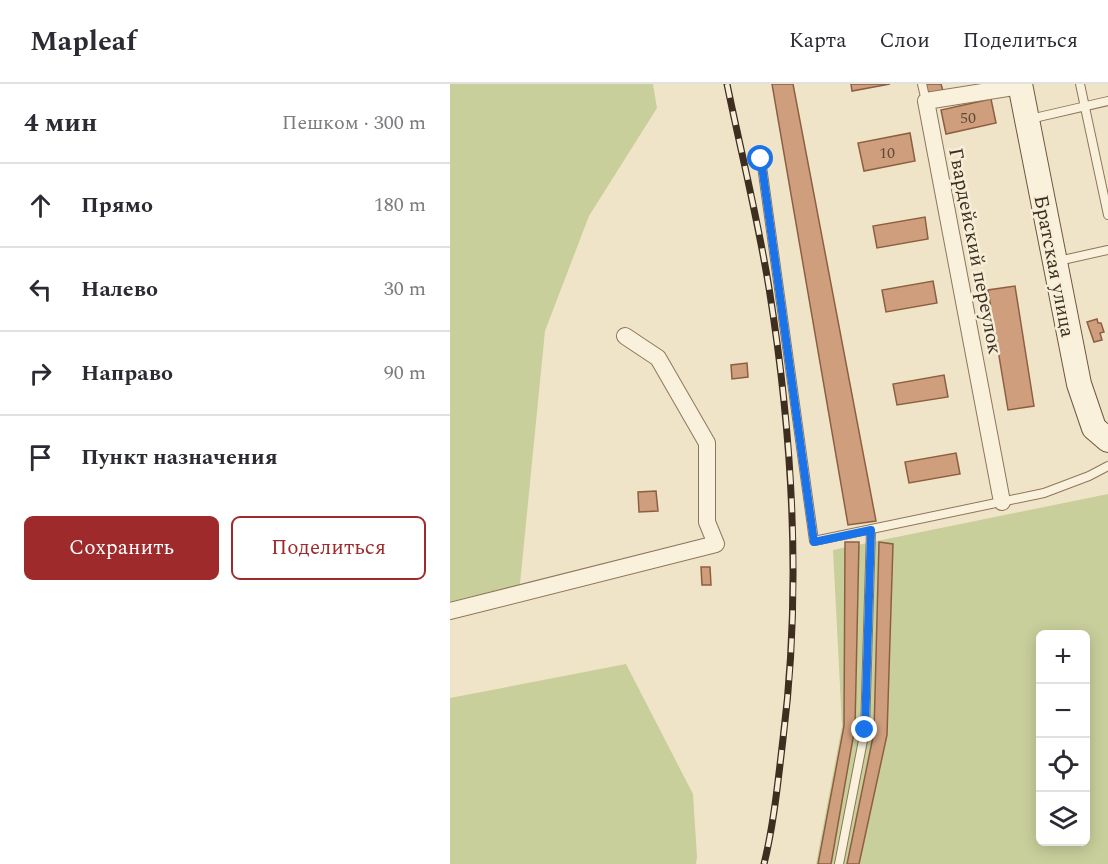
<!DOCTYPE html>
<html lang="ru">
<meta charset="utf-8">
<style>
body{margin:0;font-family:Spectral,serif;background:#f7f7f7;color:#2b2b33}
.controls{position:absolute;right:18px;bottom:18px;display:grid;overflow:hidden;border-radius:9px;box-shadow:0 3px 15px #0003}
.controls button{width:54px;height:54px;display:grid;place-items:center;padding:0;border:0;border-bottom:2px solid #e1e1e2;background:#fff;color:#2b2b33;font:30px sans-serif}
.stop{position:absolute;width:18px;height:18px;margin:-14px;border:4px solid #1a73e8;border-radius:50%;background:#fff}
.stop.end{background:#1a73e8;border-color:#fff;box-shadow:0 2px 6px #0008}
.list{margin:0;padding:0;list-style:none}
h2{display:flex;justify-content:space-between;align-items:center;height:78px;margin:0;padding:0 24px;font-size:26px}
h2 small{font-size:20px;font-weight:400;color:#7c7c81}
.list li{display:grid;grid-template-columns:39px 1fr auto;gap:18px;align-items:center;box-sizing:border-box;height:84px;padding:0 24px;border-top:2px solid #e1e1e2}
.list b{display:block;font-size:22px;white-space:nowrap}
.list em{font-size:20px;font-style:normal;color:#7c7c81}
.actions{display:flex;gap:12px;padding:18px 24px}
.actions a{flex:1;padding:14px 0;border:2px solid #9e2a2b;border-radius:9px;text-align:center;font-size:21px;color:#9e2a2b}
.actions .main{background:#9e2a2b;color:#fff}
.icon{flex:none;width:33px;height:33px;fill:none;stroke:currentColor;stroke-width:2;stroke-linecap:round;stroke-linejoin:round}
.map{position:relative;flex:none;width:658px;height:780px;overflow:hidden}
header{display:flex;align-items:center;gap:36px;box-sizing:border-box;height:84px;padding:0 30px;background:#fff;border-bottom:2px solid #e1e1e2}
header strong{font-size:28px}
nav{display:flex;gap:33px;margin-inline-start:auto;font-size:21px}
main{display:flex}
aside{flex:1;background:#fff}
.map>svg:first-child{display:block}
.green{fill:#c9cf9b;fill-rule:evenodd}
.building{fill:#cf9f7d;stroke:#8d5f41;stroke-width:1.5}
.lines{fill:none;stroke-linecap:round;stroke-linejoin:round}
.lane-casing{stroke:#8d765c;stroke-width:10}
.street-casing{stroke:#8d765c;stroke-width:18}
.secondary-casing{stroke:#6f573f;stroke-width:26}
.lane{stroke:#faf1dc;stroke-width:8}
.street{stroke:#faf1dc;stroke-width:16}
.secondary{stroke:#faf1dc;stroke-width:24}
.rail-casing{stroke:#3d2e20;stroke-width:7}
.rail{stroke:#f7eed8;stroke-width:4.5;stroke-dasharray:14;stroke-linecap:butt}
.route{stroke:#1a73e8;stroke-width:8}
.labels{text-anchor:middle;stroke-width:5;stroke-linejoin:round;paint-order:stroke}
.number-label{font-size:16px;fill:#624a37}
.street-label{font-size:20px;fill:#3d2e20;stroke:#f7eed8}
</style>
<header>
<strong>Mapleaf</strong>
<nav><a>Карта</a><a>Слои</a><a>Поделиться</a></nav>
</header>
<main>
<aside>
<h2>4 мин<small>Пешком · 300 m</small></h2>
<ul class="list">
<li><svg class="icon" aria-label="ahead" viewBox="0 0 24 24"><path d="M12 20V5M6 11l6-6 6 6"/></svg><div><b>Прямо</b></div><em>180 m</em></li>
<li><svg class="icon" aria-label="left" viewBox="0 0 24 24"><path d="M17 20v-9H6M10 6l-5 5 5 5"/></svg><div><b>Налево</b></div><em>30 m</em></li>
<li><svg class="icon" aria-label="right" viewBox="0 0 24 24"><path d="M7 20v-9h11M14 6l5 5-5 5"/></svg><div><b>Направо</b></div><em>90 m</em></li>
<li><svg class="icon" aria-label="arrive" viewBox="0 0 24 24"><path d="M6 21V4h12l-3 4 3 4H6"/></svg><div><b>Пункт назначения</b></div></li>
</ul>
<div class="actions"><a class="main">Сохранить</a><a>Поделиться</a></div>
</aside>
<div class="map">
<svg width="658" height="780" viewBox="0 0 658 780">
<rect width="100%" height="100%" fill="#f0e4c8"/>
<g class="green">
<polygon points="0,0 203,0 207,24 139,132 95,247 70,500 0,518"/>
<path d="M658,410V780H366L392,642L383,466ZM590,550H636V758H590Z"/>
<polygon points="176,580 243,710 247,773 246,780 0,780 0,614"/>
</g>
<g class="building">
<polygon points="322,0 343,0 426,437 398,441"/>
<polygon points="401,0 440,0 402,7"/>
<polygon points="471,0 491,0 493,7 473,10"/>
<polygon points="541,15 546,39 496,50 491,26"/>
<polygon points="460,49 465,77 414,87 408,59"/>
<polygon points="475,133 478,155 427,164 423,142"/>
<polygon points="483,197 487,219 436,228 432,206"/>
<polygon points="565,202 584,322 558,326 538,206"/>
<polygon points="647,235 648,239 651,239 654,248 650,249 652,256 644,258 637,238"/>
<polygon points="297,279 298,293 282,295 281,281"/>
<polygon points="494,291 498,313 447,321 443,300"/>
<polygon points="506,369 510,390 459,399 455,378"/>
<polygon points="206,407 208,427 189,428 188,408"/>
<polygon points="395,458 409,458 405,643 381,780 368,780 394,642"/>
<polygon points="429,458 443,460 437,651 409,780 397,780 424,648"/>
<polygon points="251,483 260,483 261,501 252,501"/>
</g>
<g class="lines">
<defs>
<g id="lane">
<polyline points="472,0 476,17"/>
<polyline points="630,0 658,131"/>
<polyline points="580,35 658,17"/>
<polyline points="311,75 364,457 594,409 639,392 658,382"/>
<polyline points="608,177 658,166"/>
<polyline points="389,780 415,646 421,446"/>
</g>
<g id="street">
<polyline points="552,418 476,17 570,2"/>
<polyline points="0,527 266,460 257,438 257,359 208,274 175,252"/>
</g>
<polyline id="secondary" points="570,0 629,300 644,344 658,356"/>
</defs>
<use href="#lane" class="lane-casing"/>
<use href="#street" class="street-casing"/>
<use href="#secondary" class="secondary-casing"/>
<use href="#lane" class="lane"/>
<use href="#street" class="street"/>
<use href="#secondary" class="secondary"/>
<defs>
<path id="rail" d="M277,0C291,68 308,136 319,204C343,354 352,504 333,655C328,697 324,739 314,780"/>
</defs>
<use href="#rail" class="rail-casing"/>
<use href="#rail" class="rail"/>
</g>
<g class="lines">
<polyline class="route" points="311,75 364,458 421,446 415,646"/>
</g>
<g class="labels">
<g class="number-label">
<text x="518" y="39">50</text>
<text x="437" y="74">10</text>
</g>
<g class="street-label">
<text transform="translate(526 167) rotate(79)" y="7">Гвардейский переулок</text>
<text transform="translate(605 182) rotate(79)" y="7">Братская улица</text>
</g>
</g>
</svg>
<div class="controls">
<button>+</button>
<button>−</button>
<button><svg class="icon" aria-label="locate" viewBox="0 0 24 24"><circle cx="12" cy="12" r="6"/><path d="M12 2v4M12 18v4M2 12h4M18 12h4"/></svg></button>
<button><svg class="icon" aria-label="layers" viewBox="0 0 24 24"><path d="M12 4l9 5-9 5-9-5zM3 14l9 5 9-5"/></svg></button>
</div>
<div class="stop" style="left:311px;top:75px"></div>
<div class="stop end" style="left:415px;top:646px"></div>
</div>
</main>
